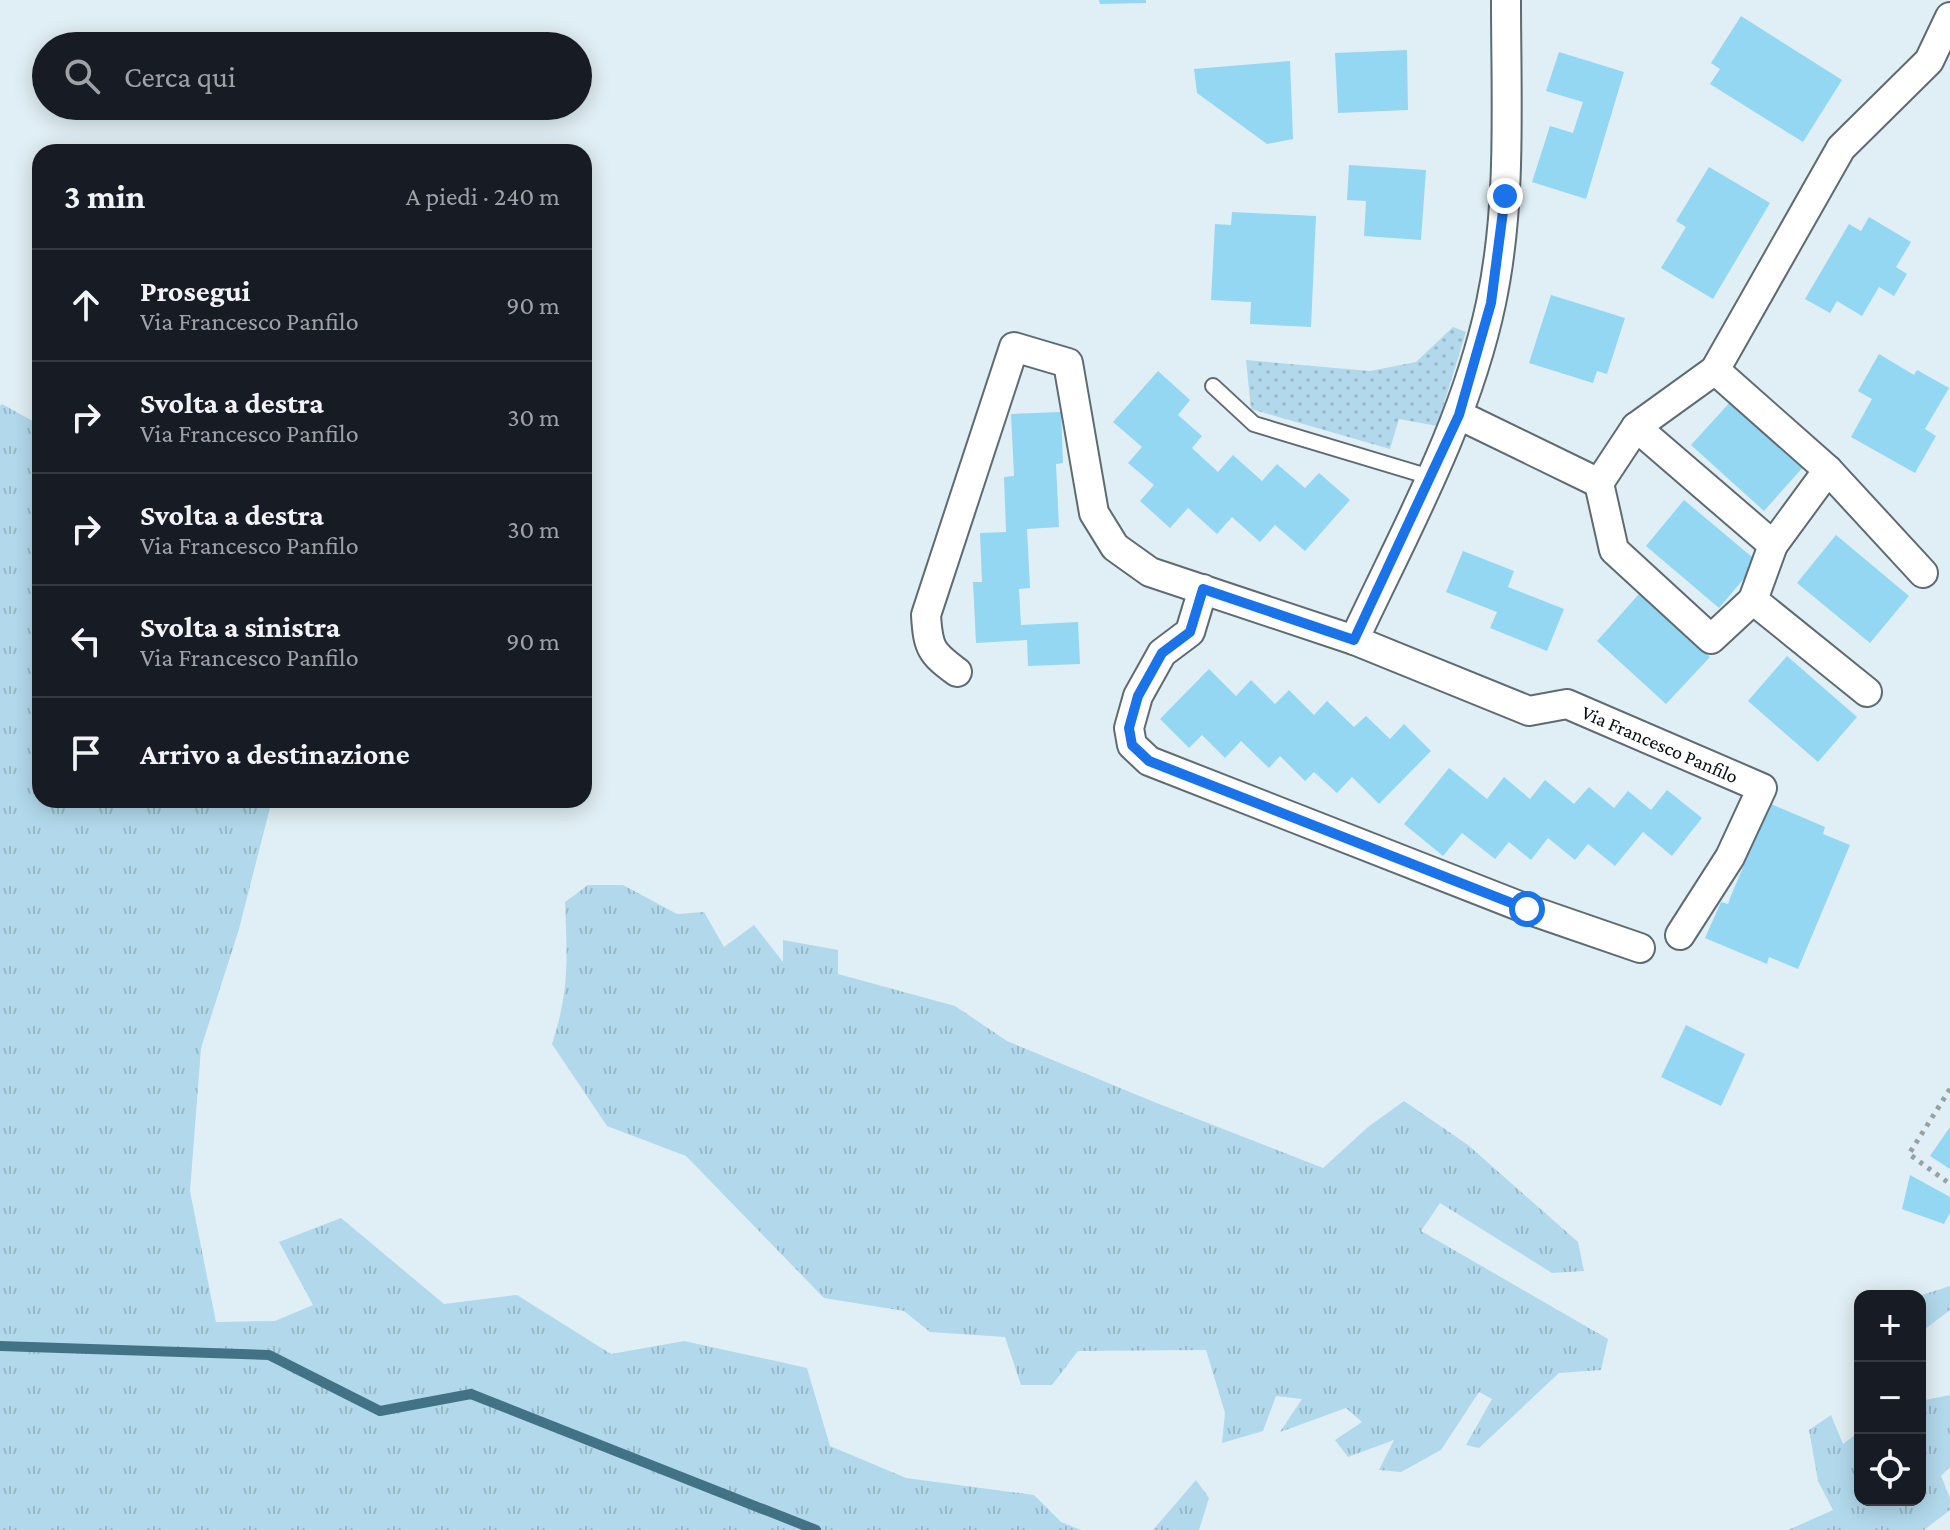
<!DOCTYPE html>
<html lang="it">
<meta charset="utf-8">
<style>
body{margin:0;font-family:"Crimson Pro",serif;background:#242831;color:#f1f3f6}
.controls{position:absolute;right:24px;bottom:24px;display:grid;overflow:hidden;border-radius:16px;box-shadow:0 4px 20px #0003}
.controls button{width:72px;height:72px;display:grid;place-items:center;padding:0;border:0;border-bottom:2px solid #363941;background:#171b24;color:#f1f3f6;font:40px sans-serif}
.stop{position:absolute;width:24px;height:24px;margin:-18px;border:6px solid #1a73e8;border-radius:50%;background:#fff}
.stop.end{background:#1a73e8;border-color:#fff;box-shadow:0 2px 8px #0008}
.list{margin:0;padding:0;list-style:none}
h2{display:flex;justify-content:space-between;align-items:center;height:104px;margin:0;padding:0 32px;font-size:34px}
h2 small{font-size:26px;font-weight:400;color:#9ea1a6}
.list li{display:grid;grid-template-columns:52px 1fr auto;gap:24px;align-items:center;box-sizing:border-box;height:112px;padding:0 32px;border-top:2px solid #363941}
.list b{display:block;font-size:30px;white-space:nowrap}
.list p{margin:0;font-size:26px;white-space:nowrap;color:#9ea1a6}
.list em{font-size:26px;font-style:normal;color:#9ea1a6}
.icon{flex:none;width:44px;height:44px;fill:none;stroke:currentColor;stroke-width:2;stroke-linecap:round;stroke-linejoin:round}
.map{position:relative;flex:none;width:1950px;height:1530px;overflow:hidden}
.search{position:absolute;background:#171b24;box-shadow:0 4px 20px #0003;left:32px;top:32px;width:560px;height:88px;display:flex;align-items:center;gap:20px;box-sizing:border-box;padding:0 28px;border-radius:44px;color:#9ea1a6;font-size:30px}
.panel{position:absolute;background:#171b24;box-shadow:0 4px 20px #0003;left:32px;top:144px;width:560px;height:664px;border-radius:24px}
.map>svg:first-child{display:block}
.grass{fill:url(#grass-tufts)}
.park{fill:url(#park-dots)}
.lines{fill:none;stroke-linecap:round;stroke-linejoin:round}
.stream{stroke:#427285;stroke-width:10}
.building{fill:#93d7f3}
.service-casing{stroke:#5e6b70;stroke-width:18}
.minor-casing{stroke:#5e6b70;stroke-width:32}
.path{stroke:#96a1a6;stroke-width:5;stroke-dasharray:4 6;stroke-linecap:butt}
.service{stroke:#fff;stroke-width:14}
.minor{stroke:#fff;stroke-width:28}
.route{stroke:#1a73e8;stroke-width:10}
.labels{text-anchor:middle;stroke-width:8;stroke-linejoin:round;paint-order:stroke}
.street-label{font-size:20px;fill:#070c0e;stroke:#f2fbff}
</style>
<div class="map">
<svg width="1950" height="1530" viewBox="0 0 1950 1530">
<defs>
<pattern id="grass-tufts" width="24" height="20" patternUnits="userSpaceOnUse" patternTransform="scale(2)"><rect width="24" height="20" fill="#b1d9eb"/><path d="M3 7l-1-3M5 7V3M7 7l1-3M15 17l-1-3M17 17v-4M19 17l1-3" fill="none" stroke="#97b9c8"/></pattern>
<pattern id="park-dots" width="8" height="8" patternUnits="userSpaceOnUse" patternTransform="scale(2)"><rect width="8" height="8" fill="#b1d9eb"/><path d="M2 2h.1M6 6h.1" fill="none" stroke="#97b9c8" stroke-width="1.8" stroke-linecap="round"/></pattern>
</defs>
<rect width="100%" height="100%" fill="#e0eff5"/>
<g class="grass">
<polygon points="2,404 40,425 40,800 272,800 239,929 201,1048 190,1191 216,1322 275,1321 313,1305 279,1242 341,1218 444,1304 517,1295 611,1354 684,1341 807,1368 830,1446 906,1478 1034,1495 1061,1522 1081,1530 0,1530 0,406"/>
<path d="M588,885H623L677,914L704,912L724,947L754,925L783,962V940L838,950V974L955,1006L1007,1041L1154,1102L1323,1168L1368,1127L1404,1101L1468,1145L1578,1242L1584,1271L1552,1273L1440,1203L1421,1231L1608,1339L1601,1370L1559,1373L1479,1448L1466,1445L1492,1399L1479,1392L1441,1450L1401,1472L1379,1470L1394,1440L1348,1457L1335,1440L1362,1422L1346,1408L1280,1432L1302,1399L1276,1396L1263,1431L1222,1443L1225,1413L1206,1350L1078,1351L1052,1385H1021L1005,1337L930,1332L904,1311L824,1298L686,1156L607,1126L552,1044C570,989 567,958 565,902Z"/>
<polygon points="1950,1286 1950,1310 1920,1333 1919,1296"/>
<polygon points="1950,1395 1950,1467 1941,1476 1950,1498 1950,1510 1924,1530 1788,1530 1833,1510 1818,1481 1809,1430 1831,1415 1843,1444 1860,1431 1860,1500 1920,1500 1920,1401"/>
<polygon points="1196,1480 1209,1498 1199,1530 1153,1530"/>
</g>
<polygon class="park" points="1453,327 1466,332 1437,426 1399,419 1390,449 1251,409 1246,360 1370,371 1416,362"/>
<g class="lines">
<polyline class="stream" points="0,1346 269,1355 380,1411 471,1394 816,1530"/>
</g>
<g class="building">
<polygon points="1099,0 1146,0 1146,3 1100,4"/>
<polygon points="1741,16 1842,80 1803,142 1710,84 1720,69 1711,63"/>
<polygon points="1407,50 1408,110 1338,113 1335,53"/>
<polygon points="1559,52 1624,72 1586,199 1532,182 1550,126 1573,133 1583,102 1546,91"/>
<polygon points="1290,61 1293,139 1267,144 1197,93 1194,69"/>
<polygon points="1349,165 1426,170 1421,240 1364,236 1366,201 1347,200"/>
<polygon points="1709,167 1770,203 1713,299 1661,268 1686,227 1676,221"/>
<polygon points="1232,212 1316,216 1311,327 1250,324 1251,302 1211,300 1215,224 1231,225"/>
<polygon points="1869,217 1911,242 1896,267 1907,274 1894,296 1879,287 1862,316 1837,301 1830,313 1805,299 1849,224 1861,231"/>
<polygon points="1551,295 1625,318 1607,374 1597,371 1593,383 1529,363"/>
<polygon points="1879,354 1914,375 1917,370 1949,388 1925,429 1936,436 1915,473 1851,437 1872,399 1858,391"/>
<polygon points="1158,371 1190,400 1178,415 1202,436 1192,448 1218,472 1233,455 1262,481 1277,464 1305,488 1319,473 1350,500 1305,551 1275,525 1260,542 1232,517 1217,534 1188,508 1170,528 1140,501 1154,485 1128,463 1142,447 1113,422"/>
<polygon points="1732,400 1804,466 1764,511 1691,445"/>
<polygon points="1061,412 1063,463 1056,464 1059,527 1027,529 1030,588 1019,589 1021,625 1078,622 1080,664 1028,666 1027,640 976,643 973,582 982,582 980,533 1006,532 1004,477 1014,476 1011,414"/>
<polygon points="1684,500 1758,562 1719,608 1646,546"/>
<polygon points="1836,535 1909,596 1870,643 1797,583"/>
<polygon points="1463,551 1514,571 1508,587 1564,609 1547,651 1490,628 1497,612 1446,592"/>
<polygon points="1640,593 1710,657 1666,704 1597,641"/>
<polygon points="1787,656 1857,717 1818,762 1748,701"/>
<polygon points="1209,669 1236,696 1251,680 1275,704 1289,690 1314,715 1327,701 1354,727 1366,716 1390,739 1404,724 1431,751 1379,804 1352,777 1337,793 1314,772 1305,781 1280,756 1269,768 1241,741 1225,758 1202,735 1189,748 1160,719"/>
<polygon points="1449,768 1487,799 1504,777 1530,799 1545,780 1574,804 1589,787 1614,808 1628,791 1651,810 1667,790 1702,818 1672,856 1643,832 1615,866 1588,844 1575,860 1548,838 1531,860 1509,842 1495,859 1462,833 1443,856 1404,824"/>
<polygon points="1764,801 1818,824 1825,827 1823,834 1850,845 1798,969 1769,957 1767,964 1705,938 1721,902 1728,904 1730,898 1744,865 1738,862"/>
<polygon points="1686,1025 1745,1054 1721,1106 1661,1077"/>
<polygon points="1950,1127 1950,1169 1930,1156"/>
<polygon points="1910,1175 1950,1197 1950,1213 1944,1224 1902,1209"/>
</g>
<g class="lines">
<defs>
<polyline id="service" points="1213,386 1254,424 1430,477"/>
<g id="minor">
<polyline points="1715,370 1828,470 1923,573"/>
<polyline points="1459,415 1599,483 1636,427 1715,370 1841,148 1929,61 1950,17"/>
<polyline points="1636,427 1773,545 1828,470"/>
<polyline points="1599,483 1614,550 1711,639 1753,600"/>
<polyline points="1773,545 1753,600 1867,692"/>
<polyline points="1203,589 1190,632 1162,653 1138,696 1129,728 1132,745 1149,761 1527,909 1640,948"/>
<path d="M1354,640C1405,531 1466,422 1491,303C1512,204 1506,101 1506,0"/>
<path id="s1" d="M957,672C931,653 928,648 926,615L1014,347L1068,363L1094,513L1115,547L1150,572L1354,640L1529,711L1567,704L1762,788L1730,857L1680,935"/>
</g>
</defs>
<use href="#service" class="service-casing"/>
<use href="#minor" class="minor-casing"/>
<polyline class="path" points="1950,1089 1909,1154 1950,1184"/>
<use href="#service" class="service"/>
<use href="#minor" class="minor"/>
</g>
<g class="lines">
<polyline class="route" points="1505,196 1491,303 1459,415 1354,640 1203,589 1190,632 1162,653 1138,696 1129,728 1132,745 1149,761 1527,909"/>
</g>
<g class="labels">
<g class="street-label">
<text dy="7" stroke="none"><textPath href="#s1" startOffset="1186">Via Francesco Panfilo</textPath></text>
</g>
</g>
</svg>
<div class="controls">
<button>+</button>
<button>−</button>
<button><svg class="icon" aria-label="locate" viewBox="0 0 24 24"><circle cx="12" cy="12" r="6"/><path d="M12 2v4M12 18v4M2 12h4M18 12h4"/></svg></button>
</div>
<div class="stop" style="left:1527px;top:909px"></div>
<div class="stop end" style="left:1505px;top:196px"></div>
<div class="search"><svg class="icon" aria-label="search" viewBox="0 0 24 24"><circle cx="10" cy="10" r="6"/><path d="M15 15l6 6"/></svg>Cerca qui</div>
<section class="panel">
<h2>3 min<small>A piedi · 240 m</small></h2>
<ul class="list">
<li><svg class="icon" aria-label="ahead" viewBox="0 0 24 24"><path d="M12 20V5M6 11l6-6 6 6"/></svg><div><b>Prosegui</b><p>Via Francesco Panfilo</p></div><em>90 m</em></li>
<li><svg class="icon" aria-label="right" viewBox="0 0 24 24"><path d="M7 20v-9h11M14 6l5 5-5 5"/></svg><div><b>Svolta a destra</b><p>Via Francesco Panfilo</p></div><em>30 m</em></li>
<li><svg class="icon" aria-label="right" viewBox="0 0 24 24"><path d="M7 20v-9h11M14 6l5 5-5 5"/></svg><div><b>Svolta a destra</b><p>Via Francesco Panfilo</p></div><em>30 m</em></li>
<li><svg class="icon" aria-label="left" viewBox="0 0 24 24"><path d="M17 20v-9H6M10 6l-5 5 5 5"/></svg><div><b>Svolta a sinistra</b><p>Via Francesco Panfilo</p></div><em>90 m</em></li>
<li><svg class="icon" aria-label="arrive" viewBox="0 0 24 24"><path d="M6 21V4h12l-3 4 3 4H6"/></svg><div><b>Arrivo a destinazione</b></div></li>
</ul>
</section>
</div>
